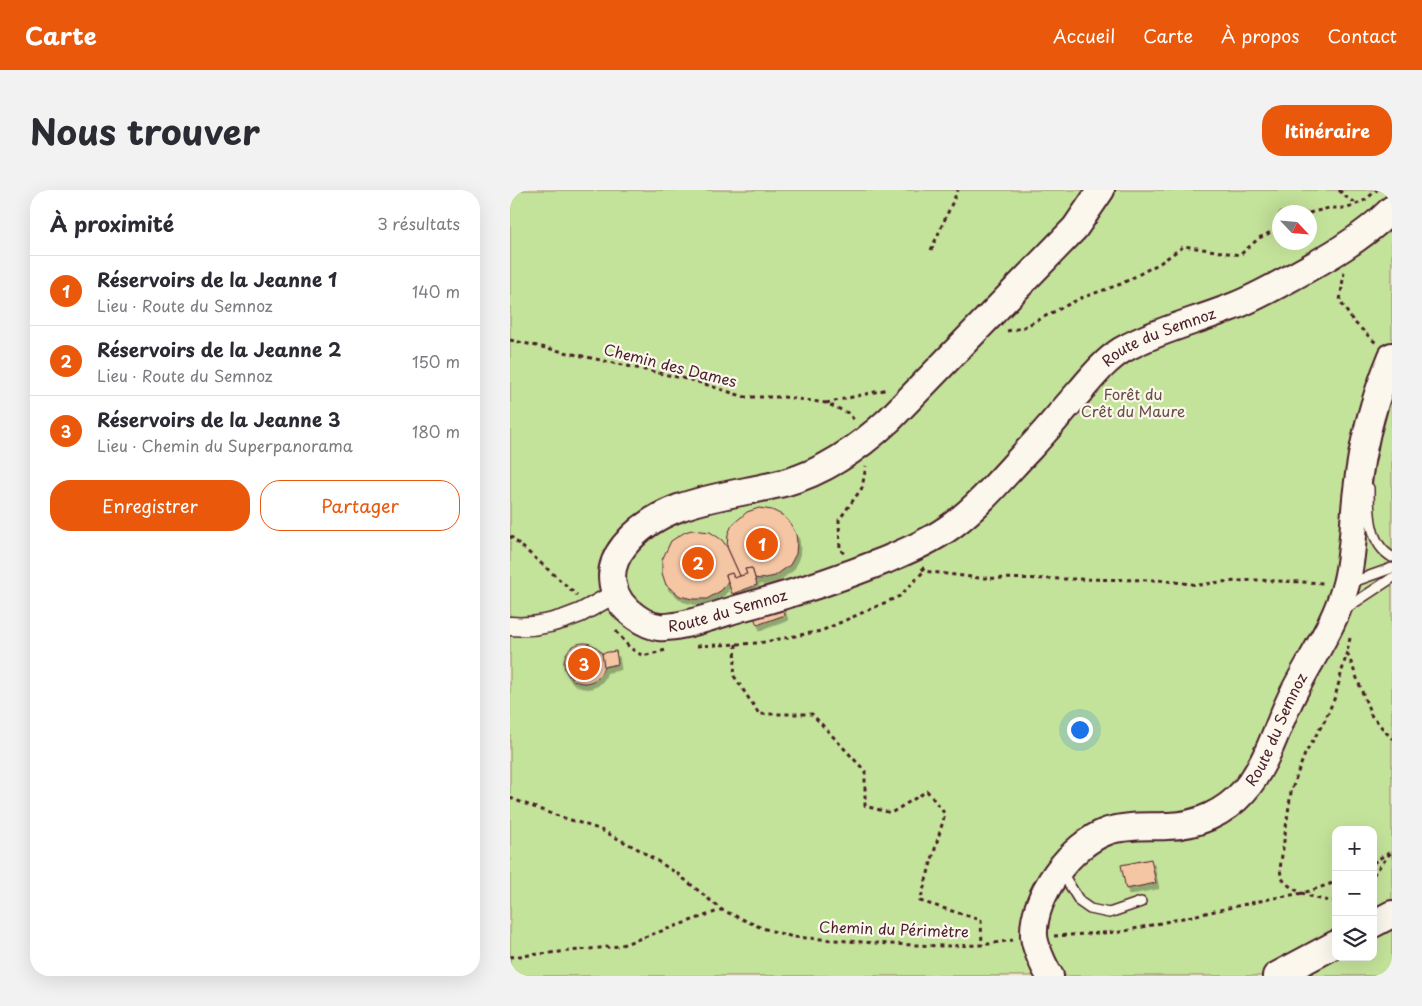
<!DOCTYPE html>
<html lang="fr">
<meta charset="utf-8">
<style>
body{margin:0;font-family:"Playpen Sans",sans-serif;background:#f2f2f3;color:#2b2b33}
.controls{position:absolute;right:15px;bottom:15px;display:grid;overflow:hidden;border-radius:10px;box-shadow:0 5px 20px #0002}
.controls button{width:45px;height:45px;display:grid;place-items:center;padding:0;border:0;border-bottom:1px solid #e1e1e2;background:#fff;color:#2b2b33;font:25px sans-serif}
.compass{position:absolute;left:762px;top:15px;width:45px;height:45px;border-radius:50%;background:#fff;box-shadow:0 5px 20px #0002;rotate:116deg}
.you{position:absolute;left:569px;top:539px;width:18px;height:18px;margin:-12px;border:4px solid #fff;border-radius:50%;background:#1a73e8;box-shadow:0 0 0 8px #1a73e833}
.badge{display:grid;place-items:center;width:32px;height:32px;border-radius:50%;background:#ea580c;color:#fff;font-size:16px;font-weight:700}
.pin{position:absolute;translate:-50% -50%;border:2px solid #fff;box-shadow:0 1px 5px #0006}
.list{margin:0;padding:0;list-style:none}
h2{display:flex;justify-content:space-between;align-items:center;height:65px;margin:0;padding:0 20px;font-size:21px}
h2 small{font-size:16px;font-weight:400;color:#7c7c81}
.list li{display:grid;grid-template-columns:32px 1fr auto;gap:15px;align-items:center;box-sizing:border-box;height:70px;padding:0 20px;border-top:1px solid #e1e1e2}
.list b{display:block;font-size:19px;white-space:nowrap}
.list p{margin:0;font-size:16px;white-space:nowrap;color:#7c7c81}
.list em{font-size:16px;font-style:normal;color:#7c7c81}
.actions{display:flex;gap:10px;padding:15px 20px}
.actions a{flex:1;padding:11px 0;border:1px solid #ea580c;border-radius:20px;text-align:center;font-size:18px;color:#ea580c}
.actions .main{background:#ea580c;color:#fff}
.icon{flex:none;width:28px;height:28px;fill:none;stroke:currentColor;stroke-width:2;stroke-linecap:round;stroke-linejoin:round}
.map{position:relative;flex:none;width:882px;height:786px;overflow:hidden;border-radius:20px}
header{display:flex;align-items:center;gap:30px;box-sizing:border-box;height:70px;padding:0 25px;background:#ea580c;color:#fff}
header strong{font-size:24px}
nav{display:flex;gap:28px;margin-inline-start:auto;font-size:18px}
.intro{display:flex;align-items:center;justify-content:space-between;box-sizing:border-box;height:120px;padding:0 30px}
h1{margin:0;font-size:35px}
.button{padding:12px 22px;border-radius:20px;background:#ea580c;color:#fff;font-size:18px;font-weight:700}
main{display:flex;gap:30px;padding:0 30px}
aside{flex:1;background:#fff;border-radius:20px;box-shadow:0 5px 20px #0002}
.map>svg:first-child{display:block}
.green{fill:#c4e39a;stroke:#878162;fill-rule:evenodd}
.building{fill:#f5c6a4;stroke:#4a1f2b;filter:url(#shadow)}
.lines{fill:none;stroke-linecap:round;stroke-linejoin:round}
.lane-casing{stroke:#4a1f2b;stroke-width:12}
.street-casing{stroke:#4a1f2b;stroke-width:21}
.secondary-casing{stroke:#4a1f2b;stroke-width:30}
.path{stroke:#4a1f2b;stroke-width:3;stroke-dasharray:4 4;stroke-linecap:butt}
.lane{stroke:#fbf7ec;stroke-width:9}
.street{stroke:#fbf7ec;stroke-width:18}
.secondary{stroke:#fbf7ec;stroke-width:26}
.labels{text-anchor:middle;stroke-width:4.5;stroke-linejoin:round;paint-order:stroke}
.street-label{font-size:15px;fill:#4a1f2b;stroke:#fbf7ec}
.park-label{font-size:15px;fill:#685047;stroke:#fbf7ec}
</style>
<header>
<strong>Carte</strong>
<nav><a>Accueil</a><a>Carte</a><a>À propos</a><a>Contact</a></nav>
</header>
<div class="intro"><h1>Nous trouver</h1><a class="button">Itinéraire</a></div>
<main>
<aside>
<h2>À proximité<small>3 résultats</small></h2>
<ul class="list">
<li><span class="badge">1</span><div><b>Réservoirs de la Jeanne 1</b><p>Lieu · Route du Semnoz</p></div><em>140 m</em></li>
<li><span class="badge">2</span><div><b>Réservoirs de la Jeanne 2</b><p>Lieu · Route du Semnoz</p></div><em>150 m</em></li>
<li><span class="badge">3</span><div><b>Réservoirs de la Jeanne 3</b><p>Lieu · Chemin du Superpanorama</p></div><em>180 m</em></li>
</ul>
<div class="actions"><a class="main">Enregistrer</a><a>Partager</a></div>
</aside>
<div class="map">
<svg width="882" height="786" viewBox="0 0 882 786">
<defs>
<filter id="shadow"><feDropShadow dx="3" dy="5.5" stdDeviation="0" flood-color="#0004"/></filter>
</defs>
<rect width="100%" height="100%" fill="#f9e8d6"/>
<filter id="ink" filterUnits="userSpaceOnUse"><feTurbulence type="fractalNoise" baseFrequency=".02" numOctaves="2"/><feDisplacementMap in="SourceGraphic" scale="10" xChannelSelector="R" yChannelSelector="G"/><feConvolveMatrix kernelMatrix="1 2 1 2 8 2 1 2 1" color-interpolation-filters="sRGB"/></filter>
<g filter="url(#ink)">
<path class="green" d="M0,0H882V786H0ZM769,22H799V52H769ZM826,640H863V767H826Z"/>
<g class="building">
<polygon points="249,318 262,320 274,326 280,333 286,344 287,352 286,364 280,375 265,386 251,389 245,388 242,378 235,379 237,384 230,386 217,357 218,344 222,335 237,322"/>
<polygon points="182,340 200,342 212,350 217,357 230,386 224,388 222,383 216,385 218,391 212,400 197,409 182,409 170,406 156,395 152,383 152,370 161,351 175,342"/>
<polygon points="242,378 247,395 222,404 216,385 222,383 224,388 237,384 235,379"/>
<polygon points="272,414 275,425 247,435 243,424"/>
<circle cx="74" cy="473" r="20"/>
<polygon points="106,461 108,474 94,477 92,463"/>
<polygon points="641,669 646,693 616,699 611,675"/>
</g>
<g class="lines">
<defs>
<g id="lane">
<path d="M859,298C859,322 859,354 882,367"/>
<polyline points="840,393 882,378"/>
<polyline points="835,419 882,388"/>
<polyline points="551,681 570,712 580,719 599,723 631,712"/>
</g>
<path id="street" d="M0,436C23,438 49,432 70,423C82,417 93,410 105,404"/>
<g id="secondary">
<path id="s1" d="M591,0L565,38L380,229C350,257 317,281 277,292C223,307 152,307 114,356C94,381 100,409 126,427C133,432 141,436 149,437C169,439 210,424 230,418C279,405 328,389 376,370C399,360 423,350 444,334C472,313 496,283 520,258C538,239 554,219 571,200C583,186 596,170 612,160C646,141 683,132 719,118C739,111 758,100 777,90C814,70 852,49 882,19"/>
<polyline points="863,734 882,724"/>
<path id="s2" d="M540,786C534,777 525,757 524,746C522,706 561,654 598,641C617,635 637,637 657,636C686,636 715,623 734,601C756,576 765,542 779,512C797,473 825,437 836,394C844,363 843,331 847,300C852,253 864,209 882,166"/>
<polyline points="766,786 826,754"/>
</g>
</defs>
<use href="#lane" class="lane-casing"/>
<use href="#street" class="street-casing"/>
<use href="#secondary" class="secondary-casing"/>
<g class="path">
<polyline points="829,0 836,7 846,13"/>
<polyline points="799,23 819,18 838,18 855,10 867,0"/>
<polyline points="421,60 448,0"/>
<polyline points="834,82 830,111 843,131 867,154"/>
<polyline points="497,141 512,138 571,108 611,94 650,73 674,56 730,65 749,48 769,38"/>
<polyline points="0,150 185,191 235,207 274,207 316,213 338,223 345,231"/>
<polyline points="316,213 378,199"/>
<polyline points="0,346 67,405"/>
<polyline points="334,363 330,360 329,330 352,298 356,276"/>
<polyline points="412,377 414,381 469,388 648,390 689,395 710,392 746,390 815,393"/>
<polyline points="106,441 120,458 133,466 156,460"/>
<polyline points="840,448 837,462 861,525 882,549"/>
<polyline points="226,454 224,486 249,524 302,524 355,581 355,616 381,623 417,601 435,624 410,711 471,730 472,755"/>
<polyline points="187,456 249,453 311,441 390,406 414,381"/>
<polyline points="0,608 42,624 89,639 128,659 168,684 212,720 252,738 283,747 379,754 432,756 472,755 503,750"/>
<polyline points="863,673 879,662"/>
<polyline points="863,685 882,661"/>
<path d="M826,711C812,712 779,701 772,688C770,683 770,678 771,672L781,602L788,582L795,564L815,530L825,507L837,462"/>
<polyline points="544,746 610,742 759,709 793,703 826,692"/>
<polyline points="0,767 109,756 211,720"/>
</g>
<use href="#lane" class="lane"/>
<use href="#street" class="street"/>
<use href="#secondary" class="secondary"/>
</g>
</g>
<g class="labels">
<g class="street-label">
<text dy="5" stroke="none"><textPath href="#s1" startOffset="1316">Route du Semnoz</textPath></text>
<text transform="translate(160 176) rotate(14)" y="5">Chemin des Dames</text>
<text dy="5" stroke="none"><textPath href="#s1" startOffset="791">Route du Semnoz</textPath></text>
<text dy="5" stroke="none"><textPath href="#s2" startOffset="395">Route du Semnoz</textPath></text>
<text transform="translate(384 740) rotate(2)" y="5">Chemin du Périmètre</text>
</g>
<g class="park-label">
<text x="623" y="210">Forêt du<tspan x="623" dy="17">Crêt du Maure</tspan></text>
</g>
</g>
</svg>
<div class="controls">
<button>+</button>
<button>−</button>
<button><svg class="icon" aria-label="layers" viewBox="0 0 24 24"><path d="M12 4l9 5-9 5-9-5zM3 14l9 5 9-5"/></svg></button>
</div>
<svg class="compass" viewBox="-18 -18 36 36"><path d="M0-13l5 13h-10z" fill="#e53935"/><path d="M0 13l5-13h-10z" fill="#7c7c81"/></svg>
<div class="you"></div>
<div class="pin badge" style="left:252px;top:354px">1</div>
<div class="pin badge" style="left:188px;top:373px">2</div>
<div class="pin badge" style="left:74px;top:474px">3</div>
</div>
</main>
